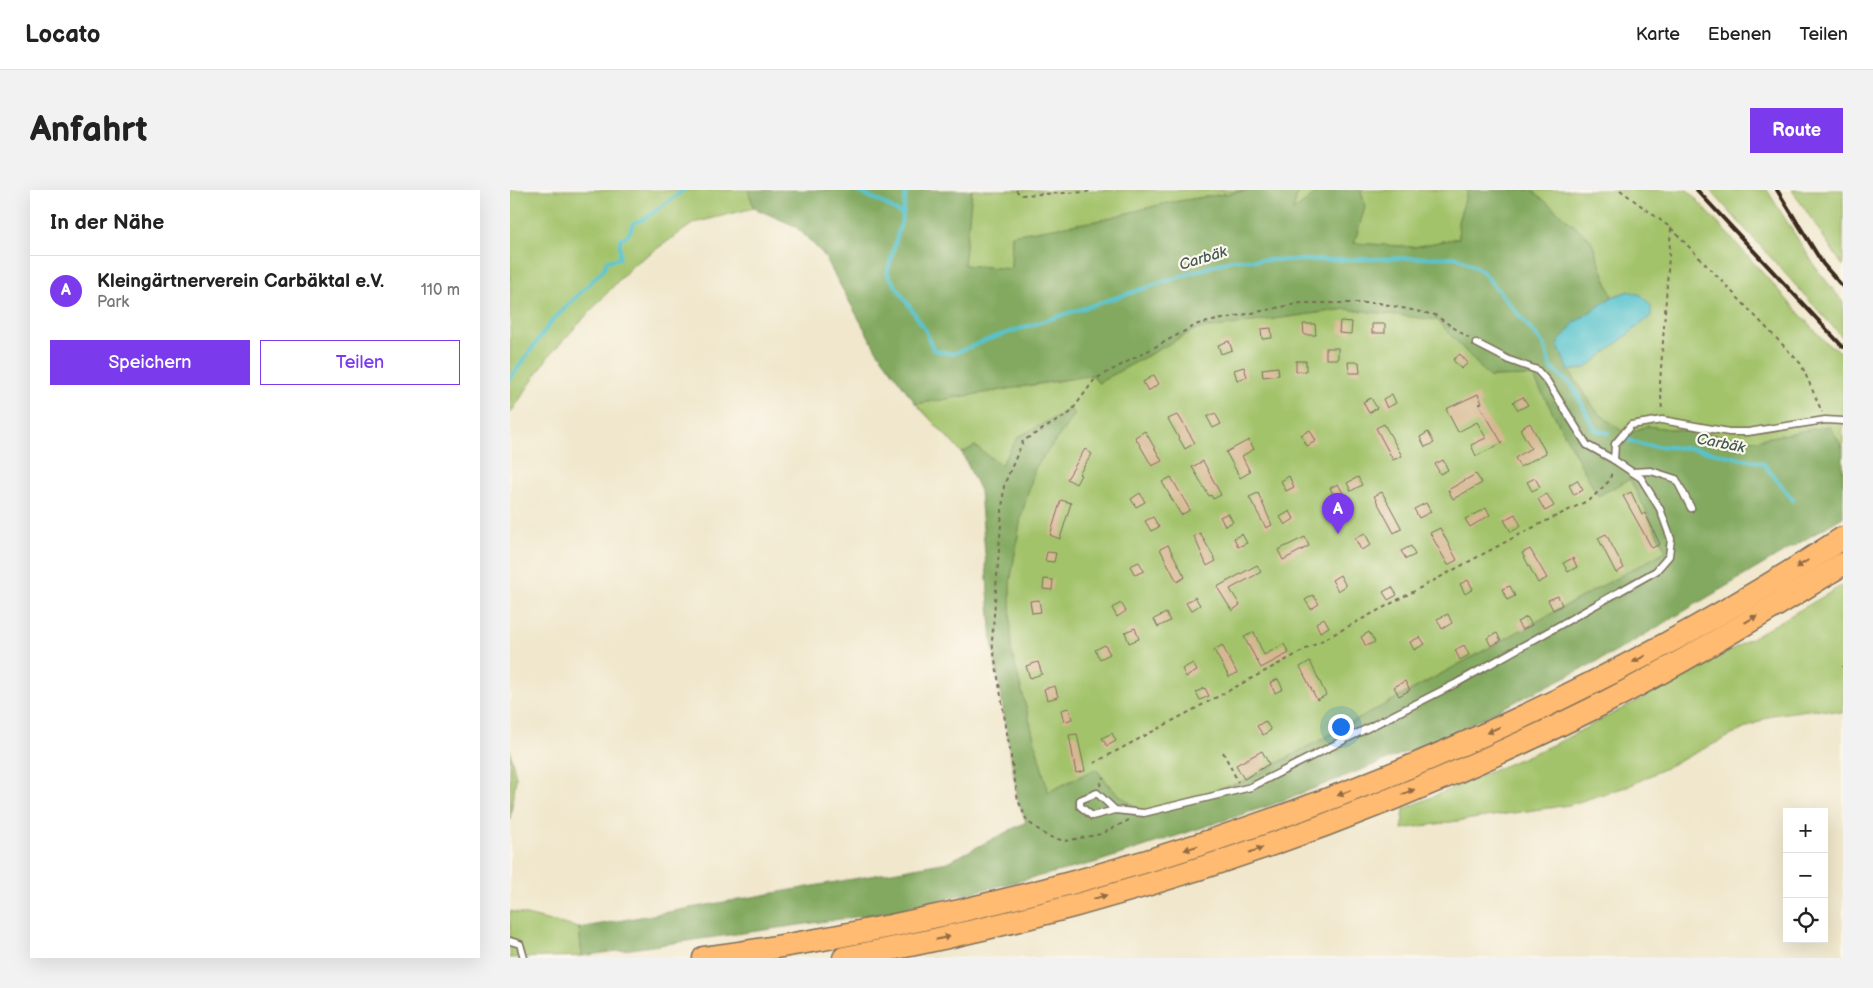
<!DOCTYPE html>
<html lang="de">
<meta charset="utf-8">
<style>
body{margin:0;font-family:"Balsamiq Sans",sans-serif;background:#f2f2f2;color:#222}
.controls{position:absolute;right:15px;bottom:15px;display:grid;overflow:hidden;border-radius:0px;box-shadow:0 5px 20px #0002}
.controls button{width:45px;height:45px;display:grid;place-items:center;padding:0;border:0;border-bottom:1px solid #e0e0e0;background:#fff;color:#222;font:25px sans-serif}
.you{position:absolute;left:830px;top:536px;width:18px;height:18px;margin:-12px;border:4px solid #fff;border-radius:50%;background:#1a73e8;box-shadow:0 0 0 8px #1a73e833}
.badge{display:grid;place-items:center;width:32px;height:32px;border-radius:50%;background:#7c3aed;color:#fff;font-size:16px;font-weight:700}
.pin{position:absolute;translate:-50% -41px;filter:drop-shadow(0 1px 2px #0008)}
.pin::after{content:'';position:absolute;top:26px;width:18px;height:15px;background:inherit;clip-path:polygon(0 0,100% 0,50% 100%)}
.list{margin:0;padding:0;list-style:none}
h2{display:flex;justify-content:space-between;align-items:center;height:65px;margin:0;padding:0 20px;font-size:21px}
h2 small{font-size:16px;font-weight:400;color:#767676}
.list li{display:grid;grid-template-columns:32px 1fr auto;gap:15px;align-items:center;box-sizing:border-box;height:70px;padding:0 20px;border-top:1px solid #e0e0e0}
.list b{display:block;font-size:19px;white-space:nowrap}
.list p{margin:0;font-size:16px;white-space:nowrap;color:#767676}
.list em{font-size:16px;font-style:normal;color:#767676}
.actions{display:flex;gap:10px;padding:15px 20px}
.actions a{flex:1;padding:11px 0;border:1px solid #7c3aed;border-radius:0px;text-align:center;font-size:18px;color:#7c3aed}
.actions .main{background:#7c3aed;color:#fff}
.icon{flex:none;width:28px;height:28px;fill:none;stroke:currentColor;stroke-width:2;stroke-linecap:round;stroke-linejoin:round}
.map{position:relative;flex:none;width:1333px;height:768px;overflow:hidden;border-radius:0px}
header{display:flex;align-items:center;gap:30px;box-sizing:border-box;height:70px;padding:0 25px;background:#fff;border-bottom:1px solid #e0e0e0}
header strong{font-size:24px}
nav{display:flex;gap:28px;margin-inline-start:auto;font-size:18px}
.intro{display:flex;align-items:center;justify-content:space-between;box-sizing:border-box;height:120px;padding:0 30px}
h1{margin:0;font-size:35px}
.button{padding:12px 22px;border-radius:0px;background:#7c3aed;color:#fff;font-size:18px;font-weight:700}
main{display:flex;gap:30px;padding:0 30px}
aside{flex:1;background:#fff;border-radius:0px;box-shadow:0 5px 20px #0002}
.map>svg:first-child{display:block}
.green{fill:#a3c36b;stroke:#6f7644}
.forest{fill:#82a95f;stroke:#5e6a3e}
.water{fill:#56c3cd;stroke:#487676}
.lines{fill:none;stroke-linecap:round;stroke-linejoin:round}
.stream{stroke:#56c3cd;stroke-width:4}
.building{fill:#d6b791}
.lane-casing{stroke:#7a6c5b;stroke-width:9}
.highway-casing{stroke:#7a6c5b;stroke-width:25}
.path{stroke:#7a6c5b;stroke-width:2;stroke-dasharray:4 4;stroke-linecap:butt}
.lane{stroke:#fff;stroke-width:6}
.highway{stroke:#febb71;stroke-width:22}
.rail{stroke:#3b2a1e;stroke-width:4}
.oneway{fill:#936b43}
.labels{text-anchor:middle;stroke-width:4.5;stroke-linejoin:round;paint-order:stroke}
.water-label{font-size:15px;font-style:italic;fill:#435853;stroke:#fbf7ec}
</style>
<header>
<strong>Locato</strong>
<nav><a>Karte</a><a>Ebenen</a><a>Teilen</a></nav>
</header>
<div class="intro"><h1>Anfahrt</h1><a class="button">Route</a></div>
<main>
<aside>
<h2>In der Nähe<small></small></h2>
<ul class="list">
<li><span class="badge">A</span><div><b>Kleingärtnerverein Carbäktal e.V.</b><p>Park</p></div><em>110 m</em></li>
</ul>
<div class="actions"><a class="main">Speichern</a><a>Teilen</a></div>
</aside>
<div class="map">
<svg width="1333" height="768" viewBox="0 0 1333 768">
<rect width="100%" height="100%" fill="#fbf7ec"/>
<filter id="ink" filterUnits="userSpaceOnUse"><feTurbulence type="fractalNoise" baseFrequency=".02" numOctaves="2"/><feDisplacementMap in="SourceGraphic" scale="10" xChannelSelector="R" yChannelSelector="G"/><feConvolveMatrix kernelMatrix="1 2 1 2 8 2 1 2 1" color-interpolation-filters="sRGB"/></filter>
<filter id="wash" filterUnits="userSpaceOnUse"><feTurbulence type="fractalNoise" baseFrequency=".0096" numOctaves="4" result="noise"/><feDisplacementMap in="SourceGraphic" scale="20" xChannelSelector="R" yChannelSelector="G"/><feGaussianBlur stdDeviation="1.12" result="paint"/><feColorMatrix in="noise" values="0 0 0 0 0 0 0 0 0 0 0 0 0 0 0 0 0 1.4 0 .05"/><feComposite in="paint" operator="in"/></filter>
<g filter="url(#wash)">
<rect width="100%" height="100%" fill="#f0e7cc"/>
<g class="green">
<polygon points="0,0 238,0 244,18 184,33 122,76 38,167 0,224"/>
<polygon points="462,0 536,0 536,2 542,0 739,0 657,13 586,31 502,45 501,79 454,75"/>
<polygon points="788,0 811,0 783,22"/>
<polygon points="851,0 958,0 948,32 949,48 904,57 844,53 855,17"/>
<polygon points="1022,0 1178,0 1316,153 1326,158 1333,166 1333,258 1319,236 1245,250 1137,236 1116,245 1087,222 1059,181 1076,178 1119,101 1102,107 1081,50"/>
<polygon points="1200,0 1257,0 1306,78 1333,112 1333,148"/>
<polygon points="1282,0 1333,0 1333,76"/>
<polygon points="836,119 928,130 979,187 1023,186 1088,306 1120,289 1156,361 735,591 634,623 604,601 586,579 538,602 501,460 500,393 511,327 525,278 565,224 508,247 491,275 465,256 452,263 406,214 584,185 588,193 684,140"/>
<polygon points="1333,395 1333,523 1305,519 1262,525 1119,596 1059,615 892,639 894,619 1047,553 1197,474"/>
<polygon points="0,561 6,588 0,630"/>
<polygon points="0,721 69,738 72,766 0,768"/>
</g>
<polygon class="forest" points="238,0 462,0 454,75 501,79 502,45 586,31 657,13 739,0 788,0 783,21 811,0 851,0 855,17 844,53 904,57 949,48 948,32 958,0 1022,0 1081,50 1102,107 1064,133 1059,181 1087,222 1116,244 1137,236 1245,250 1319,236 1333,258 1333,327 1102,464 930,549 764,614 584,673 380,722 72,766 69,738 438,672 516,632 508,610 482,451 470,301 452,263 465,256 491,275 508,247 560,219 565,224 525,278 511,327 500,393 501,460 538,602 586,579 604,601 634,623 735,591 1156,361 1120,289 1088,306 1023,186 979,187 927,130 836,119 684,140 588,193 583,185 406,214 365,158 313,64 285,36 244,18"/>
<polygon class="water" points="1119,101 1131,105 1141,116 1141,126 1076,178 1059,181 1047,154 1064,133 1102,107"/>
<g class="lines">
<g class="stream">
<polyline points="345,0 373,13 393,25"/>
<polyline points="396,0 393,25 377,83 416,141 423,160 443,164 482,148 721,70 812,70 947,67 971,80 1034,155 1041,178 1062,195 1085,240 1098,243"/>
<polyline points="0,189 41,132 93,80 97,71 110,68 110,49 118,45 124,33 134,29 174,0"/>
<polyline points="1118,250 1133,255 1186,259 1253,273 1283,310"/>
</g>
</g>
<g id="blocks">
<g class="building">
<polygon points="830,131 842,132 841,144 829,143"/>
<polygon points="793,134 805,134 806,145 794,145"/>
<rect x="862" y="134" width="13" height="9"/>
<polygon points="761,138 762,148 752,149 751,139"/>
<polygon points="719,151 722,160 711,164 708,155"/>
<rect x="816" y="158" width="12" height="11"/>
<polygon points="950,164 958,173 951,179 943,170"/>
<polygon points="786,171 796,171 796,181 786,182"/>
<polygon points="838,172 849,172 850,183 839,183"/>
<polygon points="734,177 737,187 727,190 724,180"/>
<polygon points="768,177 769,185 753,187 752,179"/>
<polygon points="644,185 649,194 638,201 633,192"/>
<polygon points="882,204 886,213 877,218 873,209"/>
<polygon points="968,204 972,213 969,214 992,253 966,266 961,255 976,248 967,232 948,242 936,219"/>
<polygon points="1013,207 1018,215 1008,220 1003,212"/>
<polygon points="861,208 867,218 859,223 853,212"/>
<polygon points="705,223 711,234 703,238 697,227"/>
<polygon points="667,225 668,225 685,253 675,259 658,229"/>
<polygon points="1020,233 1036,263 1010,277 1005,268 1021,258 1010,239"/>
<polygon points="874,234 892,266 883,270 866,238"/>
<polygon points="800,240 806,251 797,256 791,245"/>
<polygon points="635,241 652,271 642,276 625,247"/>
<polygon points="918,242 924,253 915,257 910,247"/>
<polygon points="739,250 744,259 732,266 740,282 730,288 716,262"/>
<polygon points="575,259 582,264 569,284 571,285 566,294 557,289"/>
<polygon points="933,270 938,280 930,284 925,274"/>
<polygon points="693,271 711,305 703,309 701,305 699,306 682,277"/>
<polygon points="966,284 972,293 943,309 938,300"/>
<polygon points="779,286 784,297 776,301 771,291"/>
<polygon points="661,287 680,320 671,325 652,292"/>
<polygon points="848,287 852,295 841,301 837,293"/>
<polygon points="1025,288 1030,297 1022,301 1017,292"/>
<polygon points="1067,290 1073,300 1064,305 1059,295"/>
<polygon points="828,294 833,303 825,308 820,298"/>
<polygon points="872,302 891,337 891,339 884,343 864,306"/>
<polygon points="1121,302 1132,325 1135,323 1150,354 1142,358 1113,306"/>
<polygon points="630,303 635,312 626,317 621,309"/>
<polygon points="748,303 762,335 756,338 739,307"/>
<polygon points="1037,304 1044,316 1035,321 1028,309"/>
<polygon points="551,310 561,313 550,349 540,345"/>
<polygon points="916,313 921,322 909,328 904,319"/>
<polygon points="976,318 980,325 960,337 955,329"/>
<polygon points="780,321 784,329 775,335 770,327"/>
<polygon points="718,323 723,332 715,336 710,327"/>
<polygon points="1005,324 1011,336 1001,342 994,330"/>
<polygon points="643,327 649,337 641,341 635,331"/>
<polygon points="930,338 947,370 938,375 920,343"/>
<polygon points="690,343 706,371 697,376 684,346"/>
<polygon points="855,343 861,355 851,360 845,348"/>
<polygon points="732,344 737,353 728,357 724,348"/>
<polygon points="1096,344 1114,378 1106,383 1088,348"/>
<polygon points="795,347 799,356 773,370 768,360"/>
<polygon points="658,355 675,387 667,392 650,359"/>
<polygon points="901,356 905,365 896,369 891,361"/>
<polygon points="1020,359 1037,388 1028,393 1012,363"/>
<polygon points="537,362 546,363 544,372 535,371"/>
<polygon points="1063,368 1067,377 1058,382 1053,373"/>
<polygon points="629,372 634,381 625,385 620,376"/>
<polygon points="747,375 751,382 720,399 730,415 722,421 707,397"/>
<polygon points="830,385 836,396 828,401 822,390"/>
<polygon points="534,389 543,390 542,400 533,399"/>
<polygon points="958,390 963,399 955,404 950,394"/>
<polygon points="1000,396 1005,406 997,410 992,399"/>
<polygon points="882,397 887,405 878,410 873,402"/>
<polygon points="803,405 809,414 801,419 795,410"/>
<polygon points="1048,406 1052,415 1043,420 1038,410"/>
<polygon points="685,407 690,415 681,421 676,413"/>
<polygon points="529,410 531,422 522,423 520,411"/>
<polygon points="611,413 616,421 607,427 602,418"/>
<polygon points="656,423 660,431 648,437 644,429"/>
<polygon points="938,424 942,433 932,439 927,429"/>
<polygon points="1017,427 1022,435 1012,440 1007,432"/>
<polygon points="814,428 819,437 810,442 806,433"/>
<polygon points="625,438 629,449 619,453 615,442"/>
<polygon points="744,442 754,465 774,454 779,463 751,478 734,447"/>
<polygon points="859,442 865,452 856,456 851,447"/>
<polygon points="987,443 991,451 981,456 977,448"/>
<polygon points="910,447 915,454 904,460 900,452"/>
<polygon points="595,455 600,464 590,469 585,460"/>
<polygon points="712,455 727,483 719,487 704,460"/>
<polygon points="954,455 959,465 950,470 945,460"/>
<polygon points="800,471 816,505 807,510 790,477"/>
<polygon points="528,472 532,484 520,488 516,476"/>
<polygon points="683,473 687,481 676,487 672,479"/>
<polygon points="768,489 773,499 765,503 760,493"/>
<polygon points="895,491 900,500 889,506 884,497"/>
<polygon points="545,496 548,507 537,510 534,499"/>
<polygon points="695,498 699,506 690,510 686,502"/>
<polygon points="559,518 562,529 554,532 551,520"/>
<polygon points="829,527 834,535 822,541 818,533"/>
<polygon points="755,531 761,540 753,545 747,536"/>
<polygon points="602,543 606,551 597,556 592,548"/>
<polygon points="567,544 575,581 566,583 559,545"/>
<polygon points="752,561 759,574 734,589 726,575"/>
</g>
</g>
</g>
<g filter="url(#ink)">
<use href="#blocks" fill-opacity="0" stroke="#7a6c5b" stroke-width="1"/>
<g class="lines">
<defs>
<g id="lane">
<polyline points="1104,270 1105,254 1121,235 1152,230 1219,242 1238,242 1315,230 1333,231"/>
<polyline points="1121,282 1141,281 1166,289 1181,318"/>
<polyline points="605,620 587,603 570,610 570,616 582,626 605,620 634,623 741,597 945,494 1146,381 1159,366 1161,349 1150,319 1131,288 1104,270 1077,255 1037,191 1027,180 999,170 966,153"/>
<polyline points="0,751 10,754 14,768"/>
</g>
<g id="highway">
<path d="M194,768C599,712 990,572 1333,348"/>
<path d="M334,768C594,720 847,636 1084,518C1169,475 1252,425 1333,374"/>
</g>
</defs>
<use href="#lane" class="lane-casing"/>
<use href="#highway" class="highway-casing"/>
<g class="path">
<polyline points="506,0 510,5 576,2 584,0"/>
<polyline points="1110,0 1161,38 1150,193 1152,220"/>
<polyline points="1161,38 1291,174 1312,222"/>
<polyline points="1333,476 1333,477"/>
<polyline points="713,562 728,592"/>
<polyline points="584,573 1016,341 1081,309 1100,290 1102,280"/>
<polyline points="590,596 593,587"/>
<polyline points="619,630 591,644 555,651 537,646 517,631 508,610 482,451 494,295 513,251 560,223 585,189 688,134 791,113 869,113 925,125 959,148"/>
</g>
<use href="#lane" class="lane"/>
<use href="#highway" class="highway"/>
<g class="rail">
<polyline points="1187,0 1333,157"/>
<polyline points="1267,0 1313,74 1333,97"/>
</g>
</g>
<defs><path id="oneway-solid" d="M-6-.8H1V-3.2L6.5 0L1 3.2V.8H-6Z" transform="scale(1.25)"/></defs>
<g class="oneway">
<use href="#oneway-solid" transform="translate(1292 374) rotate(148)"/>
<use href="#oneway-solid" transform="translate(1241 429) rotate(-31)"/>
<use href="#oneway-solid" transform="translate(1129 469) rotate(152)"/>
<use href="#oneway-solid" transform="translate(983 540) rotate(156)"/>
<use href="#oneway-solid" transform="translate(898 602) rotate(-22)"/>
<use href="#oneway-solid" transform="translate(834 603) rotate(158)"/>
<use href="#oneway-solid" transform="translate(681 658) rotate(163)"/>
<use href="#oneway-solid" transform="translate(746 660) rotate(-20)"/>
<use href="#oneway-solid" transform="translate(590 707) rotate(-16)"/>
<use href="#oneway-solid" transform="translate(433 748) rotate(-13)"/>
</g>
</g>
<g class="labels">
<g class="water-label">
<text transform="translate(693 68) rotate(-17)" y="5">Carbäk</text>
<text transform="translate(1211 253) rotate(11)" y="5">Carbäk</text>
</g>
</g>
</svg>
<div class="controls">
<button>+</button>
<button>−</button>
<button><svg class="icon" aria-label="locate" viewBox="0 0 24 24"><circle cx="12" cy="12" r="6"/><path d="M12 2v4M12 18v4M2 12h4M18 12h4"/></svg></button>
</div>
<div class="you"></div>
<div class="pin badge" style="left:828px;top:344px">A</div>
</div>
</main>
